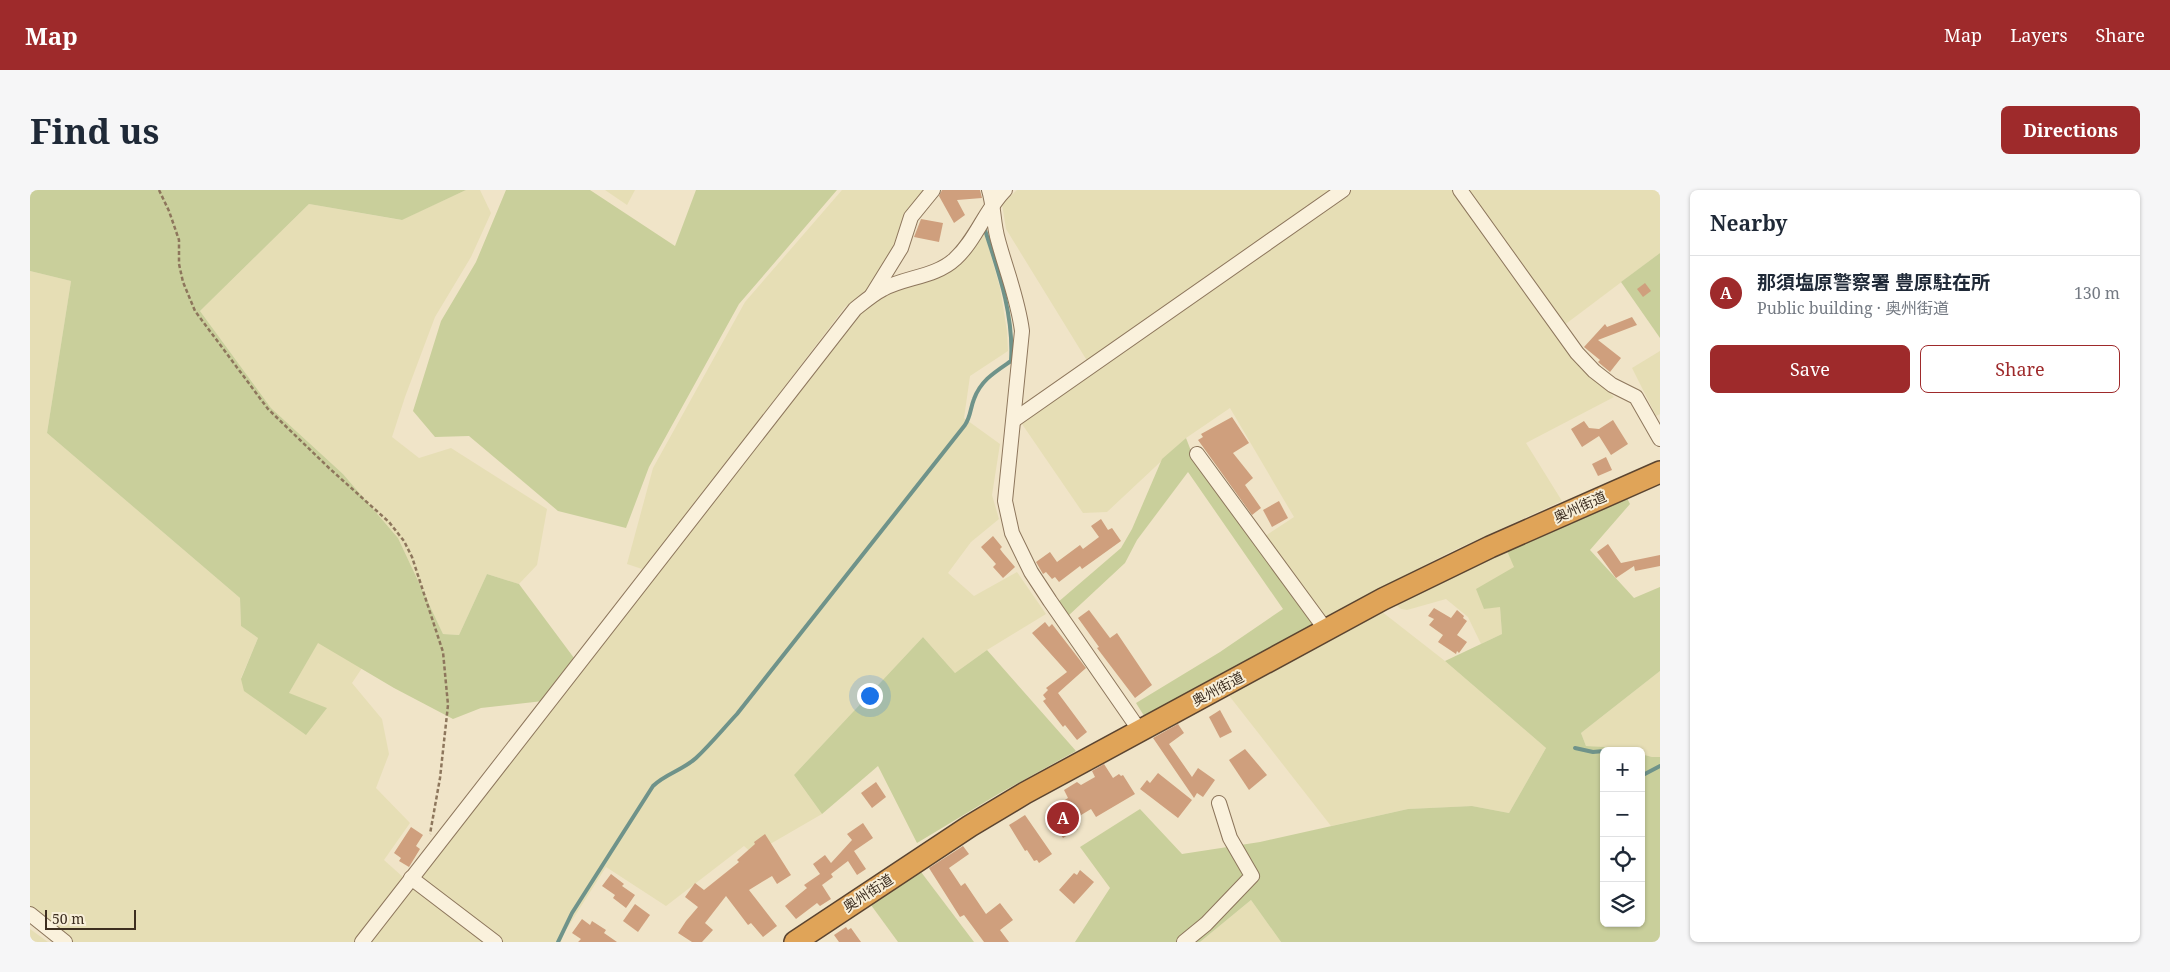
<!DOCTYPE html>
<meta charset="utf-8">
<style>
body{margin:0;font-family:"Noto Serif","Noto Sans JP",serif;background:#f6f6f7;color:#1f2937}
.controls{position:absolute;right:15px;bottom:15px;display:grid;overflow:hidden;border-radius:8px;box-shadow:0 1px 4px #0004}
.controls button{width:45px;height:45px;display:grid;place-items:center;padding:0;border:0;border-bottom:1px solid #e0e1e3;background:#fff;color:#1f2937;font:25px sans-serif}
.scale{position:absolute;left:15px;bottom:12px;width:91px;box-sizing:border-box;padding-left:5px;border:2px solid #3d2e20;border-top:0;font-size:14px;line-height:18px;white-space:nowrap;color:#3d2e20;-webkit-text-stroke:4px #f7eed8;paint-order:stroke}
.you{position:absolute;left:839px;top:505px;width:18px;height:18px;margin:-12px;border:4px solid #fff;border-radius:50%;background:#1a73e8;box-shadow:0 0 0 8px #1a73e833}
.badge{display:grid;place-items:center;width:32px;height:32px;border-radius:50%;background:#9e2a2b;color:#fff;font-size:16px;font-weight:700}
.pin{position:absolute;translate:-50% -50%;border:2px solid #fff;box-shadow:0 1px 5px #0006}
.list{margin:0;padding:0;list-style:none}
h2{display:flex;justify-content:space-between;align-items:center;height:65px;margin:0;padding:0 20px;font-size:21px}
h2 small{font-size:16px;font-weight:400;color:#747a83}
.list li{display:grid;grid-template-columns:32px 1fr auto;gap:15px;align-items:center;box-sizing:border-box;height:75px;padding:0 20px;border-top:1px solid #e0e1e3}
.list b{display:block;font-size:19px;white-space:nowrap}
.list p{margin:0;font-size:16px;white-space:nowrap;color:#747a83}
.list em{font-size:16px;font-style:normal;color:#747a83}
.actions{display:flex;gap:10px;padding:15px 20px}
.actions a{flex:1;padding:11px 0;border:1px solid #9e2a2b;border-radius:8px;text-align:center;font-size:18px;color:#9e2a2b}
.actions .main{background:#9e2a2b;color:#fff}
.icon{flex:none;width:28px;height:28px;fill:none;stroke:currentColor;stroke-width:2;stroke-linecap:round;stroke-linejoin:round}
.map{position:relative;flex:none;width:1630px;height:752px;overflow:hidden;border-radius:8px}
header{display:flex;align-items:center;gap:30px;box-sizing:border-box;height:70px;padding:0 25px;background:#9e2a2b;color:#fff}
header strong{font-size:24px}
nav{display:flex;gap:28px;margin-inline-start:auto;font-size:18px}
.intro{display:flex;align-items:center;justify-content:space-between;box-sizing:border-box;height:120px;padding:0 30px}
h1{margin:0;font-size:35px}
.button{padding:12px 22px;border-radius:8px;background:#9e2a2b;color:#fff;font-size:18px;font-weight:700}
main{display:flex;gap:30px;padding:0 30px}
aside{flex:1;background:#fff;border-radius:8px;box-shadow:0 1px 4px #0004}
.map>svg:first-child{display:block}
.farmland{fill:#e6deb5}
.green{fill:#c9cf9b}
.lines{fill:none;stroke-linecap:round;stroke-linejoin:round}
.stream{stroke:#6f938a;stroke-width:4}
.building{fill:#cf9f7d}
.minor-casing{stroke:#8d765c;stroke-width:16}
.highway-casing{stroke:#5b4430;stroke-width:24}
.path{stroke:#8d765c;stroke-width:2.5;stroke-dasharray:4 2.5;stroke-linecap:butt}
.minor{stroke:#faf1dc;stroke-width:14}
.highway{stroke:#e0a458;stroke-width:21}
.labels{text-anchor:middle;stroke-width:4;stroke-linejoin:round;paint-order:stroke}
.street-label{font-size:14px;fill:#3d2e20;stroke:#f7eed8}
</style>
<header>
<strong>Map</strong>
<nav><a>Map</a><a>Layers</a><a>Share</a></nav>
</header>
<div class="intro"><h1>Find us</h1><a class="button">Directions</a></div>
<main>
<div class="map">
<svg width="1630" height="752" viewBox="0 0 1630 752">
<rect width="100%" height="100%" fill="#f0e4c8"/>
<g class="farmland">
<polygon points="436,0 450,0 461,23 441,67 405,127 375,207 362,247 389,268 421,258 517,319 507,375 489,394 457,384 429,445 413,444 368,348 313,284 241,218 170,121 279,14 371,30"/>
<polygon points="575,0 605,0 597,15"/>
<polygon points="812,0 899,0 866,60 836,100 815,117 615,380 597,374 623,278 715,112"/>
<polygon points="987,0 1630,0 1630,63 1525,142 1543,166 1584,207 1496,253 1532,311 1420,362 1289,431 1229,350 1264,327 1200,218 1156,248 1077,322 1053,323 992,234 1064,182 976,39 972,14"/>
<polygon points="951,42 955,44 970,98 977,141 978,161 940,186 934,228 970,254 962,305 969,329 941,352 918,383 944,406 987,382 1016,424 957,460 925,483 893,447 764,585 792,624 723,664 714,656 636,716 576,677 534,743 531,752 40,752 0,721 0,81 41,91 17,243 210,408 211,436 228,448 211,488 259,503 288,452 332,478 322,493 352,529 359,564 346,598 380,633 354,670 383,696 841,111 924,75"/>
<polygon points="1630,161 1630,224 1626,226 1602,178"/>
<polygon points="1477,361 1485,377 1454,419 1470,416 1472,444 1451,454 1438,427 1416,409 1377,420 1371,419 1363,412"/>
<polygon points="1351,421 1415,471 1516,558 1479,623 1442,616 1378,619 1301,636 1197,503"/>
<polygon points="1630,481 1630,567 1622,567 1611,564 1611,561 1556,556 1551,543"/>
<polygon points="1221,710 1251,752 1170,752"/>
<polygon points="0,739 18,752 0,752"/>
</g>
<g class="green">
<polygon points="0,0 436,0 372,30 279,14 170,121 241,218 313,284 368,348 413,444 429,445 457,384 489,394 544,468 513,511 451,518 423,529 364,498 288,453 259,503 297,518 276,545 214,501 211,489 228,448 211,436 210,408 17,243 41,91 0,81"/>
<polygon points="476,0 560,0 645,56 666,0 807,0 709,114 619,277 596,338 528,321 439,246 405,247 383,221 411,131 446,72"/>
<polygon points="1630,63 1630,148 1591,92"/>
<polygon points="1156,248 1161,261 1289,431 1116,529 1106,513 1190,462 1253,419 1158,282 1107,350 1095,373 1038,426 1027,413 1091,358 1102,339 1132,269"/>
<polygon points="1597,308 1600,314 1560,360 1604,408 1630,397 1630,481 1551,543 1556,556 1591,558 1600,561 1574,561 1574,733 1611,733 1611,564 1622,567 1630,567 1630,752 1251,752 1221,710 1170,752 1045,752 1080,698 1050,657 1110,619 1152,664 1230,652 1378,619 1442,616 1479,623 1516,558 1415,471 1472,444 1470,417 1454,419 1446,399 1484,377 1477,361"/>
<polygon points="893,447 925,483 957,460 1046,561 970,603 887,653 848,576 792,624 764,585"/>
<polygon points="888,678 944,752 868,752 841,715"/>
</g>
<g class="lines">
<g class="stream">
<polyline points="1545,558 1563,562 1574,561"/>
<polyline points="1575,561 1584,561"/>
<polyline points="1611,586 1630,576"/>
<path d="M528,752L542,723L623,596C635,584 653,580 666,568C680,555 693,539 707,524L935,235C941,226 940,219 944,209C951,190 965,182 981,171C984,126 969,83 955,40"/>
</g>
</g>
<g class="building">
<polygon points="912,0 950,0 952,8 927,10 935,25 924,33 909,6"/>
<polygon points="891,29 913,33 909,52 884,47"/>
<polygon points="1615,93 1621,101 1613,107 1607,99"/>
<polygon points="1602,127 1607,135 1568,150 1591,168 1580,182 1568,172 1570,170 1554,157 1575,134 1577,137"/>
<polygon points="1202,227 1219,253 1203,263 1223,288 1215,295 1231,318 1222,325 1168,250 1173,247 1171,244"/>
<polygon points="1583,230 1598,254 1581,265 1569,246 1552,257 1541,239 1554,231 1559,238 1569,239"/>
<polygon points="1576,267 1582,280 1568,286 1562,274"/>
<polygon points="1249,311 1258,328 1242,337 1233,320"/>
<polygon points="1071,329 1078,340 1082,338 1091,351 1052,379 1050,376 1029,392 1025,387 1022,389 1016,382 1013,384 1006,372 1020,362 1027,372 1050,355 1053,359 1069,347 1061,336"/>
<polygon points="963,346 972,357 970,359 973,363 985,377 973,388 963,377 966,374 951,357"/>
<polygon points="1578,354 1591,373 1630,365 1630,376 1605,381 1604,376 1586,388 1567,362"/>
<polygon points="1404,418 1421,428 1427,420 1434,426 1433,428 1437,431 1427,445 1437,452 1429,463 1427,461 1426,464 1408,452 1413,445 1399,435 1404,429 1398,426"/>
<polygon points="1059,420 1080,448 1087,443 1122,495 1105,508 1067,458 1069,457 1048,428"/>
<polygon points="1015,432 1019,437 1022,434 1056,478 1028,503 1057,542 1047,550 1035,535 1033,537 1013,511 1016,509 1013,505 1018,500 1016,498 1037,482 1002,443"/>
<polygon points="1190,520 1202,542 1190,548 1179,527"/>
<polygon points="1148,534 1154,543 1139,554 1162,587 1168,578 1185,590 1173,607 1167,603 1164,608 1123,548"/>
<polygon points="1215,559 1237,585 1219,600 1199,570"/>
<polygon points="1074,574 1083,588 1089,584 1091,586 1093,585 1105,604 1066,627 1061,619 1043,630 1048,639 1033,648 1024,634 1027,632 1019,620 1038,608 1034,600 1047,592 1051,595 1065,587 1062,581"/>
<polygon points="1128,583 1162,610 1148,628 1110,599 1117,590 1120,593"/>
<polygon points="846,592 856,607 842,618 831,603"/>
<polygon points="995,625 1022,664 1009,673 1007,670 1004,671 997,660 995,661 979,635"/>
<polygon points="833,633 843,648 824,661 836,679 827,685 818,671 801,684 803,687 792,695 801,709 790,716 787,713 766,729 755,716 777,698 774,695 790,684 783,674 795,665 801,673 822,650 817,644"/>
<polygon points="381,637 393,645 386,656 390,659 379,677 369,671 371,668 364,663"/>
<polygon points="735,644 761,685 747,694 742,686 719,700 747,736 733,747 721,733 718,735 696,706 675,733 683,740 672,752 662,752 648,743 656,731 668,717 655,707 665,693 674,700 709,672 707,670 725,654 724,652"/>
<polygon points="933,656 939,664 919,678 931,696 935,693 956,724 970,713 983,730 970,740 979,752 954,752 934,725 930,727 899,678"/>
<polygon points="1050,680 1064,692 1044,714 1029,700 1044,683 1047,685"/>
<polygon points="581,684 594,694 592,696 605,705 596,718 583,708 585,705 572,696"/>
<polygon points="605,714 620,725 608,742 593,731"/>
<polygon points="552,729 560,735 562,731 576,740 574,743 587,752 548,752 551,749 542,743"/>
<polygon points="816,737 818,740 821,738 831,752 809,752 804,745"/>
</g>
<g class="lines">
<defs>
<g id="minor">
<path d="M959,0C964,16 963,33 968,50C976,80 988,109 992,141L975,311L982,343L1001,382L1020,411L1110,541"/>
<polyline points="1430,0 1547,163 1564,181 1582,195 1606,207 1630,249"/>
<polyline points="842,105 871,58 881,27 903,0"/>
<polyline points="984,230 1313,0"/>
<polyline points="1167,264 1296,440"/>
<polyline points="381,688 465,752"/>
<polyline points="0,724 35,752"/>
<path d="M332,752L825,119C834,112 843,104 853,99C875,87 906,87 925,69C946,50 955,20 975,0"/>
<polyline points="1154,752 1176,734 1222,686 1200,648 1189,613"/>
</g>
<polyline id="highway" points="765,752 940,636 995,603 1353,409 1460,357 1630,282"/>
</defs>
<use href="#minor" class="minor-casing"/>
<use href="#highway" class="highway-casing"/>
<polyline class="path" points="129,0 139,21 149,50 149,74 153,92 165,121 238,219 299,278 359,332 374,351 382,367 413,462 418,515 410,588 400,644"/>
<use href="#minor" class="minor"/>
<use href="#highway" class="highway"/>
</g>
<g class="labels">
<g class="street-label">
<text transform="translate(1550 317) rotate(-24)" y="5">奥州街道</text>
<text transform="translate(1188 499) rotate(-28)" y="5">奥州街道</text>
<text transform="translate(838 703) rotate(-33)" y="5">奥州街道</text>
</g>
</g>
</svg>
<div class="controls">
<button>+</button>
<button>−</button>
<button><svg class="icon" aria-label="locate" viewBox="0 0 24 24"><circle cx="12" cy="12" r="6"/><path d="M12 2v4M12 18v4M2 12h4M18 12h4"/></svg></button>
<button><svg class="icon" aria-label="layers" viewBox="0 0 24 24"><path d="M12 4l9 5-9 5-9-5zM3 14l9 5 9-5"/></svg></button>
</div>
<div class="scale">50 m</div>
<div class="you"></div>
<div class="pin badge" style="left:1033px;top:628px">A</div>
</div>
<aside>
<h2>Nearby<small></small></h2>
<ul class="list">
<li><span class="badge">A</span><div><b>那須塩原警察署 豊原駐在所</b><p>Public building · 奥州街道</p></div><em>130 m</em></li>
</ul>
<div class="actions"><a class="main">Save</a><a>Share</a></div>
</aside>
</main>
